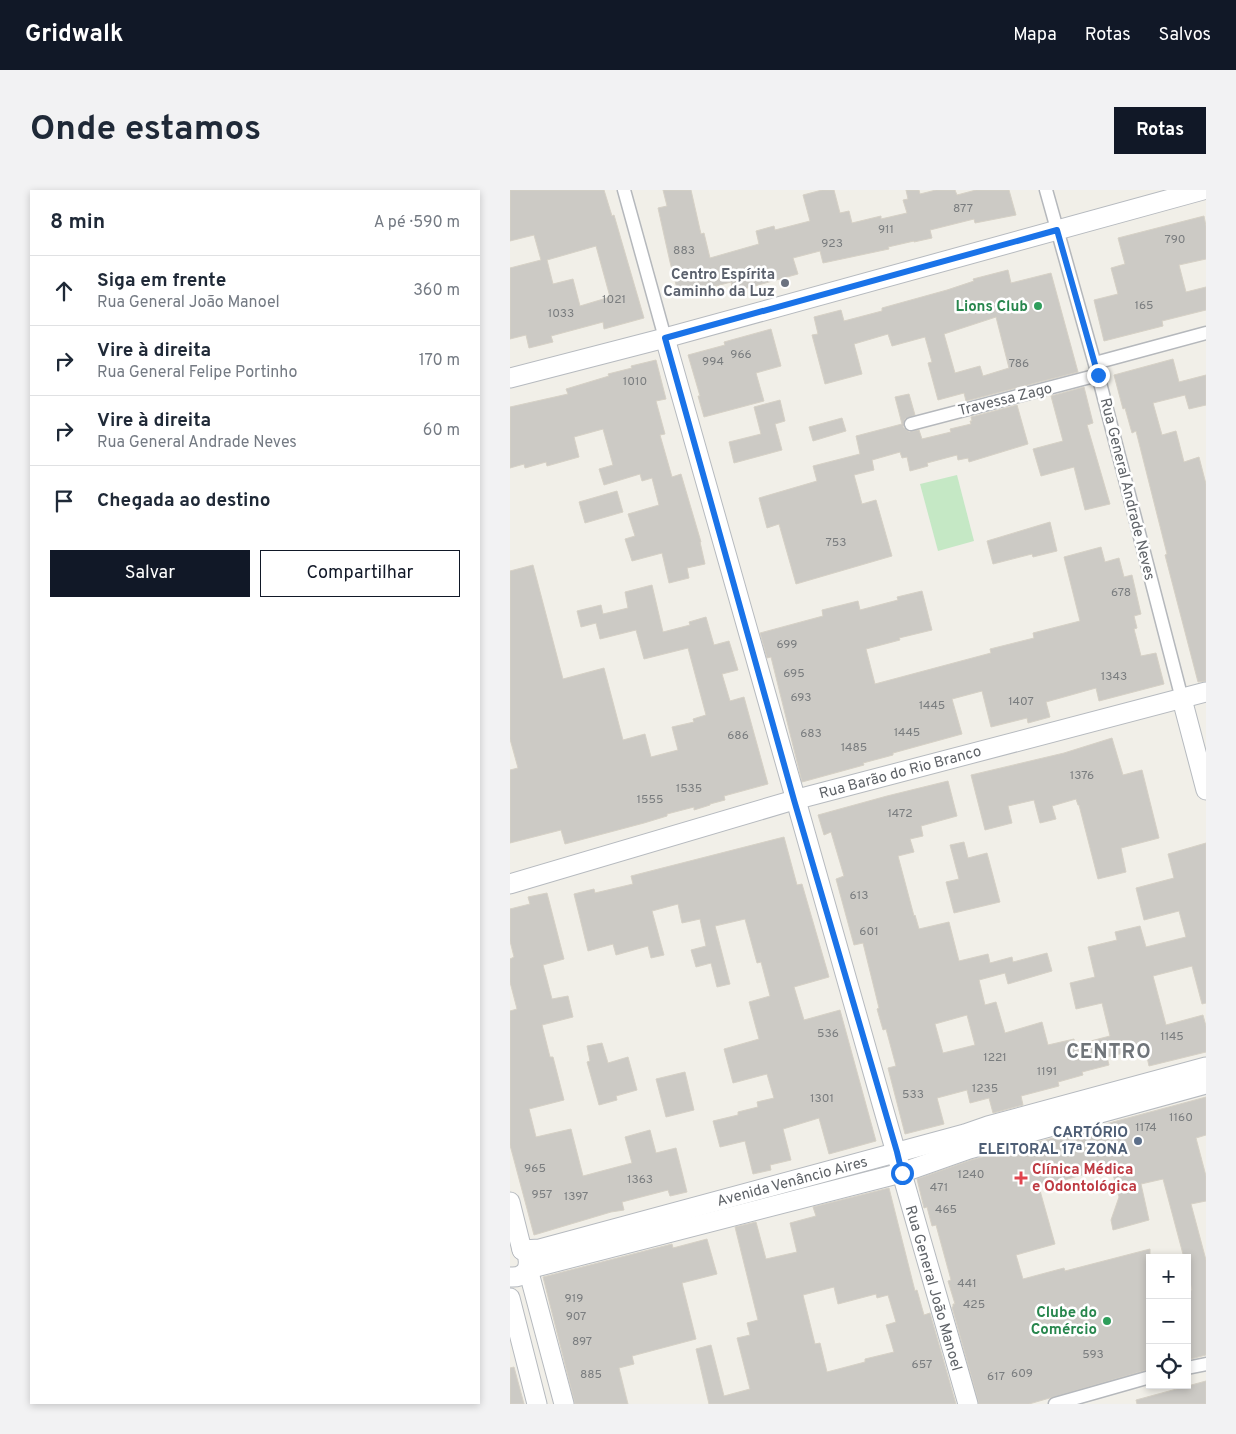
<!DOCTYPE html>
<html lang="pt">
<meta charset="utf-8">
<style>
body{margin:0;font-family:Overpass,sans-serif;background:#f2f2f3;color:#1f2937}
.controls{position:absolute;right:15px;bottom:15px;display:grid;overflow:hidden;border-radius:0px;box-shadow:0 2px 8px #0003}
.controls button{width:45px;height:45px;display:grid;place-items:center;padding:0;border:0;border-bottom:1px solid #e0e1e3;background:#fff;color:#1f2937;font:25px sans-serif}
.stop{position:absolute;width:15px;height:15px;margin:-11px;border:4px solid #1a73e8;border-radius:50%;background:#fff}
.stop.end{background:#1a73e8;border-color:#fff;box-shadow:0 1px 5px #0008}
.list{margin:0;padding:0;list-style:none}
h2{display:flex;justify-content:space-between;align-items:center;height:65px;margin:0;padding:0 20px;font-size:21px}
h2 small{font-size:16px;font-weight:400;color:#747a83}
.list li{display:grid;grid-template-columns:32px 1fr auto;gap:15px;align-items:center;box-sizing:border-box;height:70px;padding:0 20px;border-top:1px solid #e0e1e3}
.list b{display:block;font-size:19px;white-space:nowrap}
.list p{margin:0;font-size:16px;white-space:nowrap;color:#747a83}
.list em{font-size:16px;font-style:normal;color:#747a83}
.actions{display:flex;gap:10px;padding:15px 20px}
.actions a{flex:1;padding:11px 0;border:1px solid #111827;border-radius:0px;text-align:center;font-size:18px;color:#111827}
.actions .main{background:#111827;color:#fff}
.icon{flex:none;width:28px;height:28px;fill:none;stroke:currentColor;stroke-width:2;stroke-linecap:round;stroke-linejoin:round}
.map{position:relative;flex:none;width:696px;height:1214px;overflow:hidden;border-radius:0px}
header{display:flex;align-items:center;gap:30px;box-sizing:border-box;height:70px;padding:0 25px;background:#111827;color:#fff}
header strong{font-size:24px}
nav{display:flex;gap:28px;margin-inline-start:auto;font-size:18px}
.intro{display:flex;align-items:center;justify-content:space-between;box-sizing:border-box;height:120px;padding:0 30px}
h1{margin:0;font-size:35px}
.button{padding:12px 22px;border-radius:0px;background:#111827;color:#fff;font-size:18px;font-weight:700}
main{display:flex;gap:30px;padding:0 30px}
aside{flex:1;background:#fff;border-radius:0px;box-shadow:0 2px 8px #0003}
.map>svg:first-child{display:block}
.green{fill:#c5e8c5}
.building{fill:#cccac5;stroke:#d6d1c6;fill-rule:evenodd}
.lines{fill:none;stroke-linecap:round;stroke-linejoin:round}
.street-casing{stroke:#b5b8bc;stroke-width:15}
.secondary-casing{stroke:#b6babf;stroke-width:21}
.street{stroke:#fff;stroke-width:12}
.secondary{stroke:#fff;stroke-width:19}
.route{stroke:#1a73e8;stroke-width:6}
.worship-dot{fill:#6b7280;stroke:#fff;stroke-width:2}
.leisure-dot{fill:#2e9e5b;stroke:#fff;stroke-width:2}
.service-dot{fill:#5c6f8a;stroke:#fff;stroke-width:2}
.health-dot{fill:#e0444e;stroke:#fff;stroke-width:2}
.labels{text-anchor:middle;stroke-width:5;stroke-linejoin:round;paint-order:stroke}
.number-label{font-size:12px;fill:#7a7d7f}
.worship-label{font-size:15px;font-weight:bold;fill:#5b616d;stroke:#fff;text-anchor:end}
.leisure-label{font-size:15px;font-weight:bold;fill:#27864d;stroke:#fff;text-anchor:end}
.street-label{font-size:15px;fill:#5f6368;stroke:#fff}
.service-label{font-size:15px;font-weight:bold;fill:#4e5e75;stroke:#fff;text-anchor:end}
.health-label{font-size:15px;font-weight:bold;fill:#be3a42;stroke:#fff;text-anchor:start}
.district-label{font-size:20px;font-weight:bold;letter-spacing:1px;fill:#70757a;stroke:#fff}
</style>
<header>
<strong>Gridwalk</strong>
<nav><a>Mapa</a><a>Rotas</a><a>Salvos</a></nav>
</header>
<div class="intro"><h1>Onde estamos</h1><a class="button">Rotas</a></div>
<main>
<aside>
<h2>8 min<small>A pé · 590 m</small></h2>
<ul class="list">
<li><svg class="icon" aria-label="ahead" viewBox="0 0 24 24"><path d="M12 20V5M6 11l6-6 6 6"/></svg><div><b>Siga em frente</b><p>Rua General João Manoel</p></div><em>360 m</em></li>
<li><svg class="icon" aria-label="right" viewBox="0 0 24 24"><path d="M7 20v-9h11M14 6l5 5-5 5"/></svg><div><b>Vire à direita</b><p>Rua General Felipe Portinho</p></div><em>170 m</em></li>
<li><svg class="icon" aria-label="right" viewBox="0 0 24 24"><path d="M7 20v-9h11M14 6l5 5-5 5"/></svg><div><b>Vire à direita</b><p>Rua General Andrade Neves</p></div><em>60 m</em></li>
<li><svg class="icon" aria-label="arrive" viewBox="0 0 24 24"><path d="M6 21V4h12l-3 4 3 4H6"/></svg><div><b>Chegada ao destino</b></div></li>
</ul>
<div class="actions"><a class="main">Salvar</a><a>Compartilhar</a></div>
</aside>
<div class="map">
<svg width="696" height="1214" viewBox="0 0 696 1214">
<rect width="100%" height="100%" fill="#f1efe8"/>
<polygon class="green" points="447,285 464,351 428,361 410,294"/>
<g class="building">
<path d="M0,0H94L102,26L104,25L134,128L94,139L93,132L41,146L43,152L19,158L16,145L0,149V78L31,70L24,45L0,51ZM86,56L100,107L70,116L63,89L43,94L37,70Z"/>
<polygon points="153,0 181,0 191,44 194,43 200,68 249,54 246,41 264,36 265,40 300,31 293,5 312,0 324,0 330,23 339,21 342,33 371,26 371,29 397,23 393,10 398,9 396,0 409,0 410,4 426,0 445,0 447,5 466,0 499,0 506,25 465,33 464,29 420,40 422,48 404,52 404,51 378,57 379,59 313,73 310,61 283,68 288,84 223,102 221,92 169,106 160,72 148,18 157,16"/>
<polygon points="694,26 696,36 696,69 669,75 676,102 696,97 696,120 652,131 653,136 594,151 584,110 608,104 601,78 615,74 608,48"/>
<path d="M498,80L501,93L541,83L568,182L456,211L454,203L428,210L418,173L422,172L415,147L382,156L378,144L344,154L352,184L315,194L302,145L308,144L304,127L331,120L334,131L372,121V118L437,100L464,91L463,89ZM486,127L499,178L473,186L470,176L445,183L434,144Z"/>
<polygon points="261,139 271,176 246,183 254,211 194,227 188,206 190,206 178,165 215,155 214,152"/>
<polygon points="663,169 669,192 696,185 696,215 679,219 675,205 643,213 652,245 666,241 674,272 689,267 696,294 696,491 688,492 655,365 657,364 626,241 622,243 615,218 613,219 604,185"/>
<polygon points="146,170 156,209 146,211 155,244 150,245 162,287 171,284 191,352 190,352 195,374 177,378 179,388 159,393 152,363 122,371 115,349 125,346 118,324 149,315 142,288 132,291 130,284 94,295 89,279 103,275 93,239 64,247 69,267 37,276 36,272 15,278 14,274 0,278 0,217 58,204 56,199 99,186 98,184 122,178 121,176"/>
<polygon points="574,197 583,233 577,235 600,314 575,320 564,277 531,286 523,259 553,251 541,206"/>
<polygon points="399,204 405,225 395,229 393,237 399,242 409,240 412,249 441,242 440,239 461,234 460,231 462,231 461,227 507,215 518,254 459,272 458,268 448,270 447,265 417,273 418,276 400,281 397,267 392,268 390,262 362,270 364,280 344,285 352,314 366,310 382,366 286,394 269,334 257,338 249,308 307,291 303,276 350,264 346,246 392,234 385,207"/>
<polygon points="270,210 275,231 265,234 272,260 224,273 219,252 251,244 244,217"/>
<polygon points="332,228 336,241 303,251 299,237"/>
<polygon points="107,301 113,322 75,333 69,312"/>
<polygon points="540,332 547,361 523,367 522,364 483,374 477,351"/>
<polygon points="591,357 595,372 609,368 614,387 622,385 631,424 624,426 627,438 624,439 631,466 646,463 654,494 589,511 586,498 536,512 540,527 518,533 517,528 481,537 472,501 442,509 452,544 383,563 383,565 353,573 354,575 292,592 261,467 257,468 250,443 313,426 312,420 348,411 350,420 388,410 387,407 412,401 422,440 389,448 390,450 356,459 365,494 481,463 480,459 524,448 523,443 570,431 554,367"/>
<polygon points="23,375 53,489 94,478 113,550 135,544 141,567 168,560 162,537 184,532 183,529 196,525 178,458 134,469 126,440 90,449 86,433 71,437 67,421 91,415 93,424 118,418 115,402 142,395 153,442 180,435 179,432 196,427 204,455 219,451 228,480 212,484 220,511 234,507 258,594 214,606 215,610 200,614 200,615 184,620 184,617 157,624 157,626 134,633 55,654 51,640 0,653 0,580 8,578 0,549 0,381"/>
<polygon points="602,548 613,585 632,580 649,648 611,658 616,682 588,689 569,615 568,615 566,609 542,616 546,629 530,633 524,610 498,616 502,633 475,640 461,585 554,563"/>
<path d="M438,591L447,626L411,636L413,646L400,649L404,662L388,666L404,726L405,725L409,739L439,732L449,771L478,764L480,773L502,767L503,772L537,763L542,781L498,794L495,783L469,790L475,815L486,812L495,843L532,832L538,855L564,849L565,855L600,846L592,813L566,819L560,793L585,787L578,757L607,750L605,742L630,736L636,757L676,747L669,721L634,730L626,698L664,688L658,664L696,653V813L692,814L682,776L643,786L656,835L693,825L696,836V862L639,876L635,858L597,867L599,875L572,882L573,885L548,892L549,896L511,906L513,915L483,923L479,908L460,913L457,900L427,908L434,934L395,944L378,878L386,876L376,839L373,840L367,819L369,818L353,753L344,755L326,689L334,686L321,642L314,645L308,625L377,606ZM457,825L465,855L433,863L425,834Z"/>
<polygon points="274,647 287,695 292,694 319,787 284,797 294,830 330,820 366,951 319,964 309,928 273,939 281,970 260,975 261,980 243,984 235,951 210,957 203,931 228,925 228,922 248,917 247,912 264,908 257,884 223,893 214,859 249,849 239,812 260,806 251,772 247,773 235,729 205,736 220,794 207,797 201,773 186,777 181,760 196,756 190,729 172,733 168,714 142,721 154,765 141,768 138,756 106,765 103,754 78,761 64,704 84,699 85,703 123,694 121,686"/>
<polygon points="454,652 458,668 477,663 490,712 444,723 436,692 449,689 440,655"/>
<polygon points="37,703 54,769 33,775 42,809 58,806 63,827 32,835 40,867 43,867 54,910 19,919 26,947 61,939 73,986 122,973 115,947 140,940 146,963 166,958 177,1002 160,1006 158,1000 112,1012 114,1020 101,1022 24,1045 0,955 0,821 7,819 0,792 0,769 4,767 0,751 0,719 20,714 18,707"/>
<polygon points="92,853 98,873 118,867 127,900 106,906 107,910 89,915 77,872 80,871 77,856"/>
<polygon points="175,882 184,920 156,927 146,889"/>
<polygon points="696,907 696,945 686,948 696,986 696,1011 681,1014 696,1070 696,1165 677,1170 677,1101 682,1100 677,1081 677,1068 674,1068 653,989 631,994 639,1030 603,1040 601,1030 609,1007 601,977 529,997 545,1054 506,1065 513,1089 554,1078 555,1081 640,1059 640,1179 519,1214 469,1214 442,1117 443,1117 443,1114 445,1114 438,1091 441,1090 426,1035 422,1036 417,1017 414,1018 407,989 461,970"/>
<path d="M379,998L405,1101L407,1100L414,1125L420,1123L446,1214H199L186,1159L201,1155L214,1206L240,1199L227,1148L240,1145L237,1133L248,1130L225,1037L246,1032L256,1069L287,1062L280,1033L306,1026L303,1017ZM324,1097L328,1114L366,1104L367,1108L378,1105L386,1132L376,1135L384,1162L355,1169V1172L317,1182L310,1153L305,1154L293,1105Z"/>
<polygon points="197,1049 207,1084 172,1093 186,1149 122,1166 124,1174 109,1178 118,1214 65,1214 33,1087 162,1054 163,1058"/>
<polygon points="4,1177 14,1214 0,1214 0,1178"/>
<polygon points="696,1191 696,1214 627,1214 626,1210"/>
</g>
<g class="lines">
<defs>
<g id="street">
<polyline points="114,0 155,148"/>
<polyline points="536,0 588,185 672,509"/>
<polyline points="585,173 696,143"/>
<polyline points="401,234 588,185"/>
<polyline points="677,1178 696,1174"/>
<polyline points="545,1214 640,1187"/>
</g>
<g id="secondary">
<path d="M155,148C255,504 356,859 458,1214"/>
<polyline points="0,188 155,148 693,0"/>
<polyline points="672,509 696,600"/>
<polyline points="0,694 284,610 696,502"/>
<polyline points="0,1012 12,1060"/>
<polyline points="12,1060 30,1059 455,944 478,936 696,877"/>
<polyline points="18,1079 391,983 459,959 696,894"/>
<polyline points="18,1079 54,1214"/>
<path d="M0,1087C12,1088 20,1081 18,1069"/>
<polyline points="0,1108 27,1214"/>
</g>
</defs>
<use href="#street" class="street-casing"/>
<use href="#secondary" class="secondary-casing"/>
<use href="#street" class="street"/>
<use href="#secondary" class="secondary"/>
</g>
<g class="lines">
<polyline class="route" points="392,983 387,962 284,610 155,148 547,40 588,185"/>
</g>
<circle class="worship-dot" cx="275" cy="93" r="5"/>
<g class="leisure-dot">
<circle cx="528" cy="116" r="5"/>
<circle cx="597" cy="1131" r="5"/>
</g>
<circle class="service-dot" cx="628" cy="951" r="5"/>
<path class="health-dot" d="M508.5 980.5h5v5h5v5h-5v5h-5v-5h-5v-5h5z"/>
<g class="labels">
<g class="number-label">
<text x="453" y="22">877</text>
<text x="376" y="43">911</text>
<text x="665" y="53">790</text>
<text x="322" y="57">923</text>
<text x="174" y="64">883</text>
<text x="104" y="113">1021</text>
<text x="634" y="119">165</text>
<text x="51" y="127">1033</text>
<text x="231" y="168">966</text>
<text x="203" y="175">994</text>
<text x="509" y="177">786</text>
<text x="125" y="195">1010</text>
<text x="326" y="356">753</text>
<text x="611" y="406">678</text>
<text x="277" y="458">699</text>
<text x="284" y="487">695</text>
<text x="604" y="490">1343</text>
<text x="291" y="511">693</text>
<text x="511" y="515">1407</text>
<text x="422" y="519">1445</text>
<text x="397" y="546">1445</text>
<text x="301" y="547">683</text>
<text x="228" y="549">686</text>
<text x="344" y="561">1485</text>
<text x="572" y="589">1376</text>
<text x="179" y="602">1535</text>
<text x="140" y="613">1555</text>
<text x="390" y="627">1472</text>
<text x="349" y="709">613</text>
<text x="359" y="745">601</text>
<text x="318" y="847">536</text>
<text x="662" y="850">1145</text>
<text x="485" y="871">1221</text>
<text x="537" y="885">1191</text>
<text x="475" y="902">1235</text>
<text x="403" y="908">533</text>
<text x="312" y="912">1301</text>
<text x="671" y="931">1160</text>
<text x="636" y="941">1174</text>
<text x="25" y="982">965</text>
<text x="461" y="988">1240</text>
<text x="130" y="993">1363</text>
<text x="429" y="1001">471</text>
<text x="32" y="1008">957</text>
<text x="66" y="1010">1397</text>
<text x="436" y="1023">465</text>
<text x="457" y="1097">441</text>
<text x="64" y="1112">919</text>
<text x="464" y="1118">425</text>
<text x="66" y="1130">907</text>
<text x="72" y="1155">897</text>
<text x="583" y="1168">593</text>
<text x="412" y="1178">657</text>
<text x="512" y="1187">609</text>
<text x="81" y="1188">885</text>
<text x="486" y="1190">617</text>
</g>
<g class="worship-label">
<text x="265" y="89">Centro Espírita<tspan x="265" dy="17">Caminho da Luz</tspan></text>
</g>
<g class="leisure-label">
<text x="518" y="121">Lions Club</text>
<text x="587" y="1127">Clube do<tspan x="587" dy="17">Comércio</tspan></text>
</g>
<g class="street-label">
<text transform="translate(495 209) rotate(-14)" y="5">Travessa Zago</text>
<text transform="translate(618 299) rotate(76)" y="5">Rua General Andrade Neves</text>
<text transform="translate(390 582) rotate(-15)" y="5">Rua Barão do Rio Branco</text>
<text transform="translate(282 991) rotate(-15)" y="5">Avenida Venâncio Aires</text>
<text transform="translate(424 1098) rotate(74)" y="5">Rua General João Manoel</text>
</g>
<g class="service-label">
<text x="618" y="947">CARTÓRIO<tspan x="618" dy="17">ELEITORAL 17ª ZONA</tspan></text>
</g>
<g class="health-label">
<text x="522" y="984">Clínica Médica<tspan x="522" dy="17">e Odontológica</tspan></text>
</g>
<g class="district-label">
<text x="599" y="868">CENTRO</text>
</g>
</g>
</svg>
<div class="controls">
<button>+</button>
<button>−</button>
<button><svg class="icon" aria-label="locate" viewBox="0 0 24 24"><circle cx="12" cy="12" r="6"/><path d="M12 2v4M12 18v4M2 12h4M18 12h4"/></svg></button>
</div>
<div class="stop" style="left:392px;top:983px"></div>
<div class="stop end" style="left:588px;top:185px"></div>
</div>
</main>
